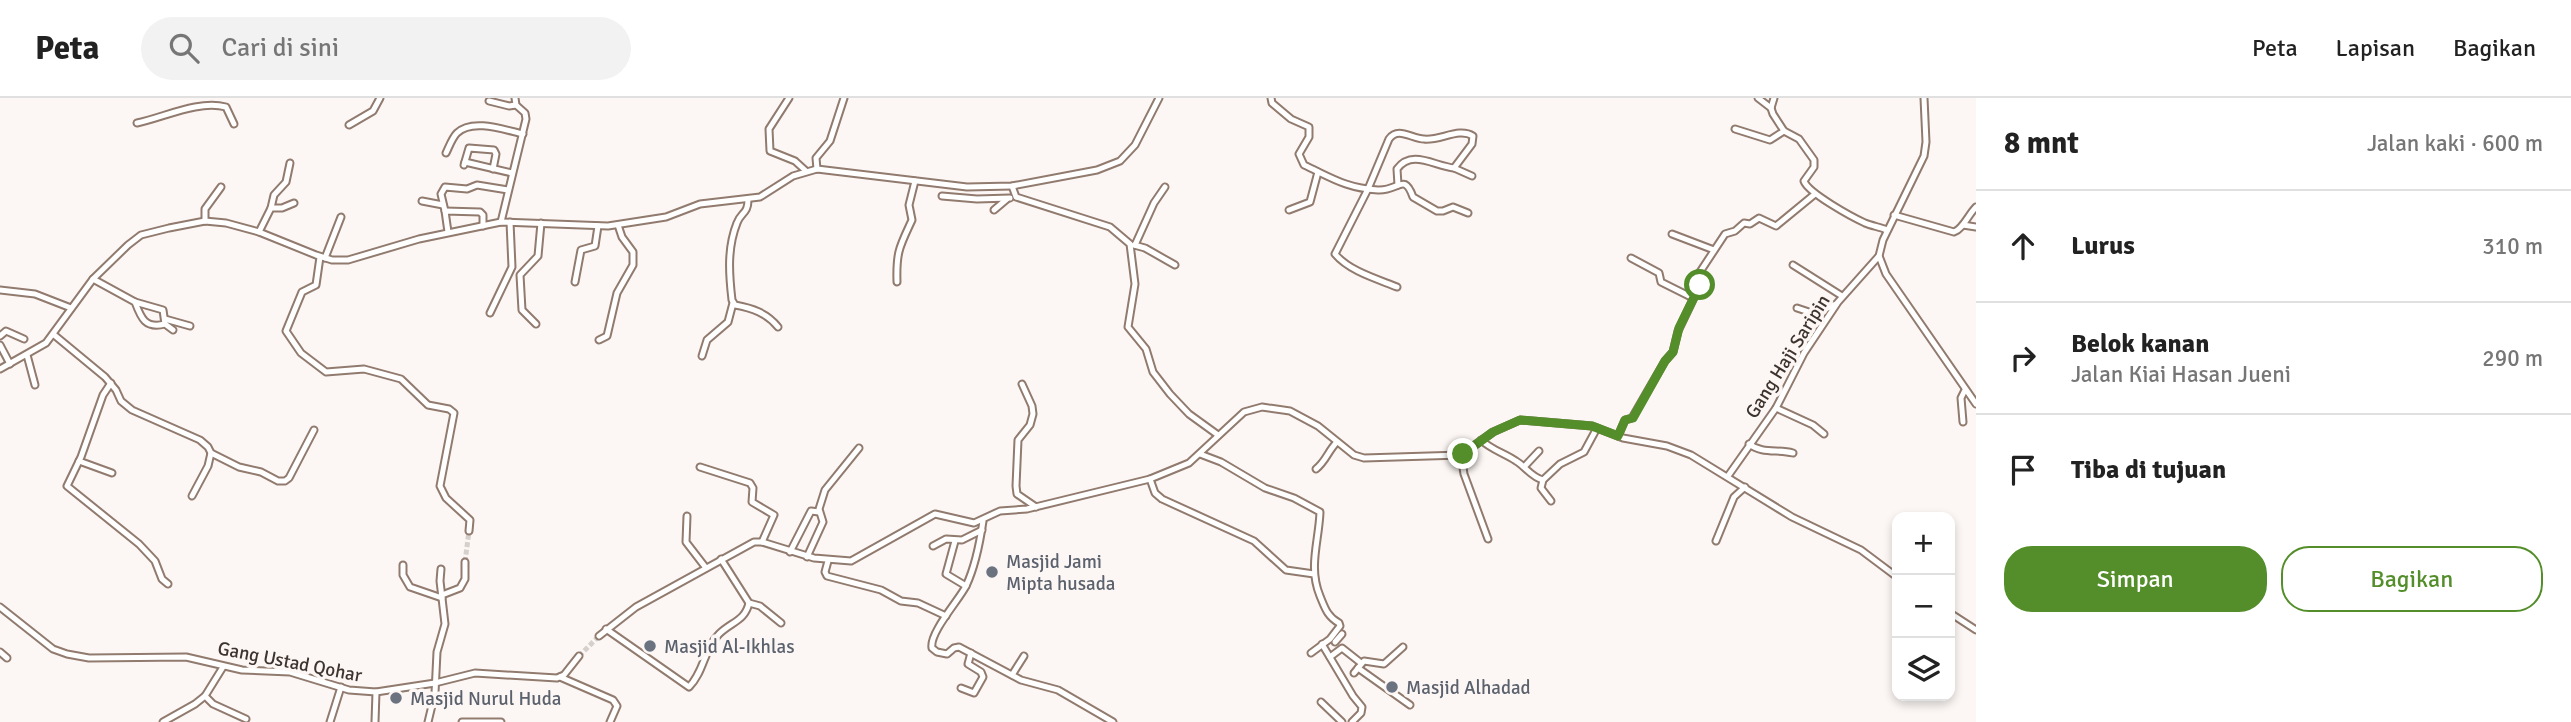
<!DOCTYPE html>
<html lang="id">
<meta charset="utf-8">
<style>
body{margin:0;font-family:Signika,sans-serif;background:#f2f2f2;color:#222}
.controls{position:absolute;right:21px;bottom:21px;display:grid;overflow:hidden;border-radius:14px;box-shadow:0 4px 10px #0003}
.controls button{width:63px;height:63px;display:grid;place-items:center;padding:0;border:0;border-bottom:2px solid #e0e0e0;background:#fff;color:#222;font:35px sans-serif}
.stop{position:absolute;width:21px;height:21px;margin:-16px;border:5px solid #548e2b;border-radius:50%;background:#fff}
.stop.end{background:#548e2b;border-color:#fff;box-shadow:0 2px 7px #0008}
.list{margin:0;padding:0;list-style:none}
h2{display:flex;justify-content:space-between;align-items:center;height:91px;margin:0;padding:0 28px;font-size:30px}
h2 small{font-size:23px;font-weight:400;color:#767676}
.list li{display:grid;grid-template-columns:46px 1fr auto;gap:21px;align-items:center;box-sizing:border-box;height:112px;padding:0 28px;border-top:2px solid #e0e0e0}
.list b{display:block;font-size:26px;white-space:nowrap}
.list p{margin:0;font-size:23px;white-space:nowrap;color:#767676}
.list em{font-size:23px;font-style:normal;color:#767676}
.actions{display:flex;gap:14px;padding:21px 28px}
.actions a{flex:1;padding:16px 0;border:2px solid #548e2b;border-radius:28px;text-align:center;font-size:24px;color:#548e2b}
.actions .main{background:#548e2b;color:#fff}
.icon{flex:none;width:38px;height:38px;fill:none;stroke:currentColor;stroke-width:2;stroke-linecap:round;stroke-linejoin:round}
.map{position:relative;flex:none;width:1976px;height:624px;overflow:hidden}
header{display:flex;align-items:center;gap:42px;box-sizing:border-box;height:98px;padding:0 35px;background:#fff;border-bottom:2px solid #e0e0e0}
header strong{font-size:33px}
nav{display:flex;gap:38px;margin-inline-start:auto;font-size:24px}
.search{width:490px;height:63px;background:#f2f2f2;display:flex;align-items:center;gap:18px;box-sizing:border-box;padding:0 24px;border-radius:38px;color:#767676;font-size:26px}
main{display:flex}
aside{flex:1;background:#fff}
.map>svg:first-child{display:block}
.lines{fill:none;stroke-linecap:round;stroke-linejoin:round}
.minor-tunnel{stroke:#d6d0cd;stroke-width:5;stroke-dasharray:5 2.5;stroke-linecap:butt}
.minor-casing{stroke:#917a6e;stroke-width:9}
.minor{stroke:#fff;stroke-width:5}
.route{stroke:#548e2b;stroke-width:9}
.worship-dot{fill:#6b7280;stroke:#fcf7f4;stroke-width:2.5}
.labels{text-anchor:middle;stroke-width:7;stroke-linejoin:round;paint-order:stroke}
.street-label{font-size:19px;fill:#3e342f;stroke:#fcf7f4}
.worship-label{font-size:19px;fill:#5b616d;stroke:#fcf7f4;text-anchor:start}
</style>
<header>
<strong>Peta</strong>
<div class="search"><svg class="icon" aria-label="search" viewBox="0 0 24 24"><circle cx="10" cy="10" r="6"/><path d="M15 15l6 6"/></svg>Cari di sini</div>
<nav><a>Peta</a><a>Lapisan</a><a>Bagikan</a></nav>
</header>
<main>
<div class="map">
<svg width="1976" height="624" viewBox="0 0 1976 624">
<rect width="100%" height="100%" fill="#fcf7f4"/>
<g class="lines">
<g class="minor-tunnel">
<polyline points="465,464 469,433"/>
<polyline points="579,558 599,538"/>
</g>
<defs>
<g id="minor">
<polyline points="789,0 769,31 770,53 795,63 806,73"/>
<path d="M1271,0L1272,5L1291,21L1309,29V39L1299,56L1304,67C1332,80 1346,90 1378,92C1399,93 1404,74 1413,99L1437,113H1443L1453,109L1468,115"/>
<polyline points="1758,0 1771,10"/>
<path d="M1774,0L1771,10L1773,16L1784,33L1799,41L1814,62V69L1804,83C1808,95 1852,119 1865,125C1872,128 1880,129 1887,132"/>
<polyline points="1924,0 1926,44 1924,58 1883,142 1879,158 1886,176 1976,306"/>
<polyline points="489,3 509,8 516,7"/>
<path d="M137,25C165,19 198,2 226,9L234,26"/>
<polyline points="349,27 373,13 380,0"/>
<polyline points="1735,31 1770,42 1784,33"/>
<path d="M446,55C449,49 452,40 457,35C472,20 505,32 523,36"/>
<polyline points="465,64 512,75"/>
<polyline points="464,67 469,50 494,52 496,56 493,71"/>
<polyline points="1454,70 1472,78"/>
<polyline points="817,71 816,60 830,43 844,0"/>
<polyline points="1012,88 1016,99 1110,129 1130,146 1135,186 1128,229 1146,251 1153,274 1170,296 1189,316 1218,337"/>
<polyline points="942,98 977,101 1010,100"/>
<path d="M748,102C748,116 741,114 737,125C727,150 729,176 732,202L735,207C752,210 767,215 778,229"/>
<polyline points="422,103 443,107"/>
<polyline points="271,110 274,97 286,84 290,65"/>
<polyline points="994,112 1007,101"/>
<polyline points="1289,112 1310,104 1318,74"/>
<polyline points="445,113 441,96 445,89 467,91 477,87 508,92"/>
<path d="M1894,117L1954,134C1963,131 1968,117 1976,109"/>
<polyline points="205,123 205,111 221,89"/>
<polyline points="501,124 526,21 525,15 516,7 515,0"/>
<polyline points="1963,127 1976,129"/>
<polyline points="259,134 271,110 282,110 294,105"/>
<polyline points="448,134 445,113 480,114 483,117 483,128"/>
<polyline points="1672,136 1714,152"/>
<polyline points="1134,147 1145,150 1175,167"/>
<polyline points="1135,147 1154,105 1165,89"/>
<polyline points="320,159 316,187 302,194 286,233 301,255 326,274 364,271 401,281 428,307 449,311 454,315 440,388 446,400 470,422 469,433"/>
<polyline points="325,160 341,119"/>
<polyline points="1631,160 1659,175 1661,184 1693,200"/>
<polyline points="1793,167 1842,198"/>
<path d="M93,181L135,204C141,220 145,231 165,226L173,232"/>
<polyline points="575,184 581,152 595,148 598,128"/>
<path d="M897,184C896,153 900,148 912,122L909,107L915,83"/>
<path d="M1397,189C1377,181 1349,173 1335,156L1368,91L1389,41C1398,28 1412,41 1424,41C1440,43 1459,29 1473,38L1472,46L1454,70C1434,68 1412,51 1397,71L1398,87"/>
<polyline points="0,192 35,196 71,210"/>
<polyline points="135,204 163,212 165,226"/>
<polyline points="1797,210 1815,216 1836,206"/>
<polyline points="490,215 512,169 510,124"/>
<polyline points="165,221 190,228"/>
<polyline points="536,226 522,212 520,177 538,158 541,125"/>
<polyline points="53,236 105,279 116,292 121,303 132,312 200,342 208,349 211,355 239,369 261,374 278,383 285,383 289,380 314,332"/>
<polyline points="0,238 6,233 24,241"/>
<polyline points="599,242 607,238 617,195 633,167 633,154 622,139 618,127"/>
<polyline points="0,247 10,266"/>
<polyline points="27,257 35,287"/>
<polyline points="702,258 707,242 728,224 733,205"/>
<polyline points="0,271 46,245 93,181 128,147 141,137 169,130 205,123 226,125 259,134 316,157 332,162 348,162 419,141 501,124 608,128 666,119 700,106 760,99 793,78 817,71 967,89 1012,88 1097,72 1120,63 1135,47 1159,0"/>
<polyline points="111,285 103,297 81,359 67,388 139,446 155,463 162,481 168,486"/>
<polyline points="1022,286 1032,308 1033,316 1030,327 1018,342 1016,388 1017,396 1036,409"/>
<polyline points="1776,310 1813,327 1824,336"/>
<polyline points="1963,324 1961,300 1965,292"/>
<polyline points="1618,338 1625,322 1632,320 1665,263 1673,254 1678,233 1700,187 1698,177 1725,136 1735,133 1744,125 1750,126 1759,120 1776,128 1815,96"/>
<path d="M1481,342C1492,352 1504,355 1516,363C1526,369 1531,379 1543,382L1560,366L1584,354L1597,330"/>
<path d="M1749,346C1762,356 1778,351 1793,355"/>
<path d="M1200,356L1221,364L1265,390L1294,400L1320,414C1319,443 1308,469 1320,498C1325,510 1327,518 1339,525L1340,528L1330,541L1311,555"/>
<polyline points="1461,357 1464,376 1488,441"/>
<polyline points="79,363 112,375"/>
<polyline points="700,369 750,385 753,390 752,404 774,417 762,444"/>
<polyline points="1524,369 1539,353"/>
<path d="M1316,371C1326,363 1328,353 1337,344"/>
<polyline points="1728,378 1776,310 1804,255 1838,204 1879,158"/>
<polyline points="1150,381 1155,395 1162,401 1254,443 1286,472 1314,476"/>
<polyline points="1543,382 1541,390 1551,403"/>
<polyline points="192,398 208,368 211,355"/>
<polyline points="687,418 686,444 706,470"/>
<path d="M983,423C980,444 975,469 966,488C959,502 929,535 932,550L937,554L947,556L954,550L959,549L1021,582L1058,592L1113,624"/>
<polyline points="955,443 946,476 966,488"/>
<polyline points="1716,443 1734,399 1745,389"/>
<polyline points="933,448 946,441 962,442 982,432"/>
<polyline points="790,454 811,413 819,414"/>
<polyline points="807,459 823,424 819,411 825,392 859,350"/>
<polyline points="721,461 749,505 760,508 781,525"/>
<polyline points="828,463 825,474 827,478 881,492 901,503 918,505 946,518"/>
<polyline points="403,467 403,477 410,489 442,500"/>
<polyline points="442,497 460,490 465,481 465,464"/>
<polyline points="0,509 53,551 67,556 89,560 186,559 242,572 290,574 349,592 376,594 435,585 475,575 557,580 564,577 579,558"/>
<polyline points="1950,515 1976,532"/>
<path d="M606,531L689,589C704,574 704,551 719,536C731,524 745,523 749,505"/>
<polyline points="599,538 636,509 754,444 762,444 814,460 851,463 935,416 974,425 1000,413 1027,411 1150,381 1189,365 1244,314 1262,309 1290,313 1318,328 1354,357 1364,360 1461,357 1493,334 1520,322 1592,328 1623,340 1667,348 1691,357 1792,419 1861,452 1897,479"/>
<polyline points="1335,544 1342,536"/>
<polyline points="1322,546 1353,598 1362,609 1361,615 1352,624"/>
<polyline points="0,554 7,560"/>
<polyline points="1330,559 1342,550 1361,565"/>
<polyline points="1358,570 1410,607"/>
<polyline points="1354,575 1364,563 1384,566 1403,549"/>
<polyline points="1012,577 1024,558"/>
<polyline points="560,579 613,602 617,608 610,624"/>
<polyline points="961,590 974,595 983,579 981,574 968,566 971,555"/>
<polyline points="205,598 213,606 246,621"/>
<polyline points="1321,604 1342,624"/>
<polyline points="163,624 195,606 205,598 223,569"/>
<polyline points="330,624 341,589"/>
<polyline points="375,624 376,594"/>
<polyline points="428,624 435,595 437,554 445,526 440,483 441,471"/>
<polyline points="462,624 501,624"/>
</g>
</defs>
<use href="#minor" class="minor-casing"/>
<use href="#minor" class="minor"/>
</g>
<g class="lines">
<polyline class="route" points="1463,356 1493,334 1520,322 1592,328 1618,338 1625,322 1633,320 1665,263 1673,254 1679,230 1700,187"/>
</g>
<g class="worship-dot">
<circle cx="992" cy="474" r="7"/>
<circle cx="650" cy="548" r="7"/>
<circle cx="1392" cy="589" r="7"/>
<circle cx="396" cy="600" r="7"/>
</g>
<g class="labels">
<g class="street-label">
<text transform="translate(1787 258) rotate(-58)" y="7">Gang Haji Saripin</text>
<text transform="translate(290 563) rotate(11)" y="7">Gang Ustad Qohar</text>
</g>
<g class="worship-label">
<text x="1006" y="470">Masjid Jami<tspan x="1006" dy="22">Mipta husada</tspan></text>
<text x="664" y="555">Masjid Al-Ikhlas</text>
<text x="1406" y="596">Masjid Alhadad</text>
<text x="410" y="607">Masjid Nurul Huda</text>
</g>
</g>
</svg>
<div class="controls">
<button>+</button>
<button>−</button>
<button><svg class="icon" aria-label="layers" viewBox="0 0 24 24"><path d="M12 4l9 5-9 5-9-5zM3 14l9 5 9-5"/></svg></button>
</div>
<div class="stop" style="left:1700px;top:187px"></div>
<div class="stop end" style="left:1463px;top:356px"></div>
</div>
<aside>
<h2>8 mnt<small>Jalan kaki · 600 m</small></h2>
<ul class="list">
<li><svg class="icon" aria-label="ahead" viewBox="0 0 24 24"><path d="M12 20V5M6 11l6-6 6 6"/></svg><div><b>Lurus</b></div><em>310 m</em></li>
<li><svg class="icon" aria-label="right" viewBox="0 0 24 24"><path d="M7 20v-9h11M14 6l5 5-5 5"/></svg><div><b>Belok kanan</b><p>Jalan Kiai Hasan Jueni</p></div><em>290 m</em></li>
<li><svg class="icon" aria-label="arrive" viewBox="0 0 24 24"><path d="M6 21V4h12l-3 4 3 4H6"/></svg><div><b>Tiba di tujuan</b></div></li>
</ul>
<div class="actions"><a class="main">Simpan</a><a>Bagikan</a></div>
</aside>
</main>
